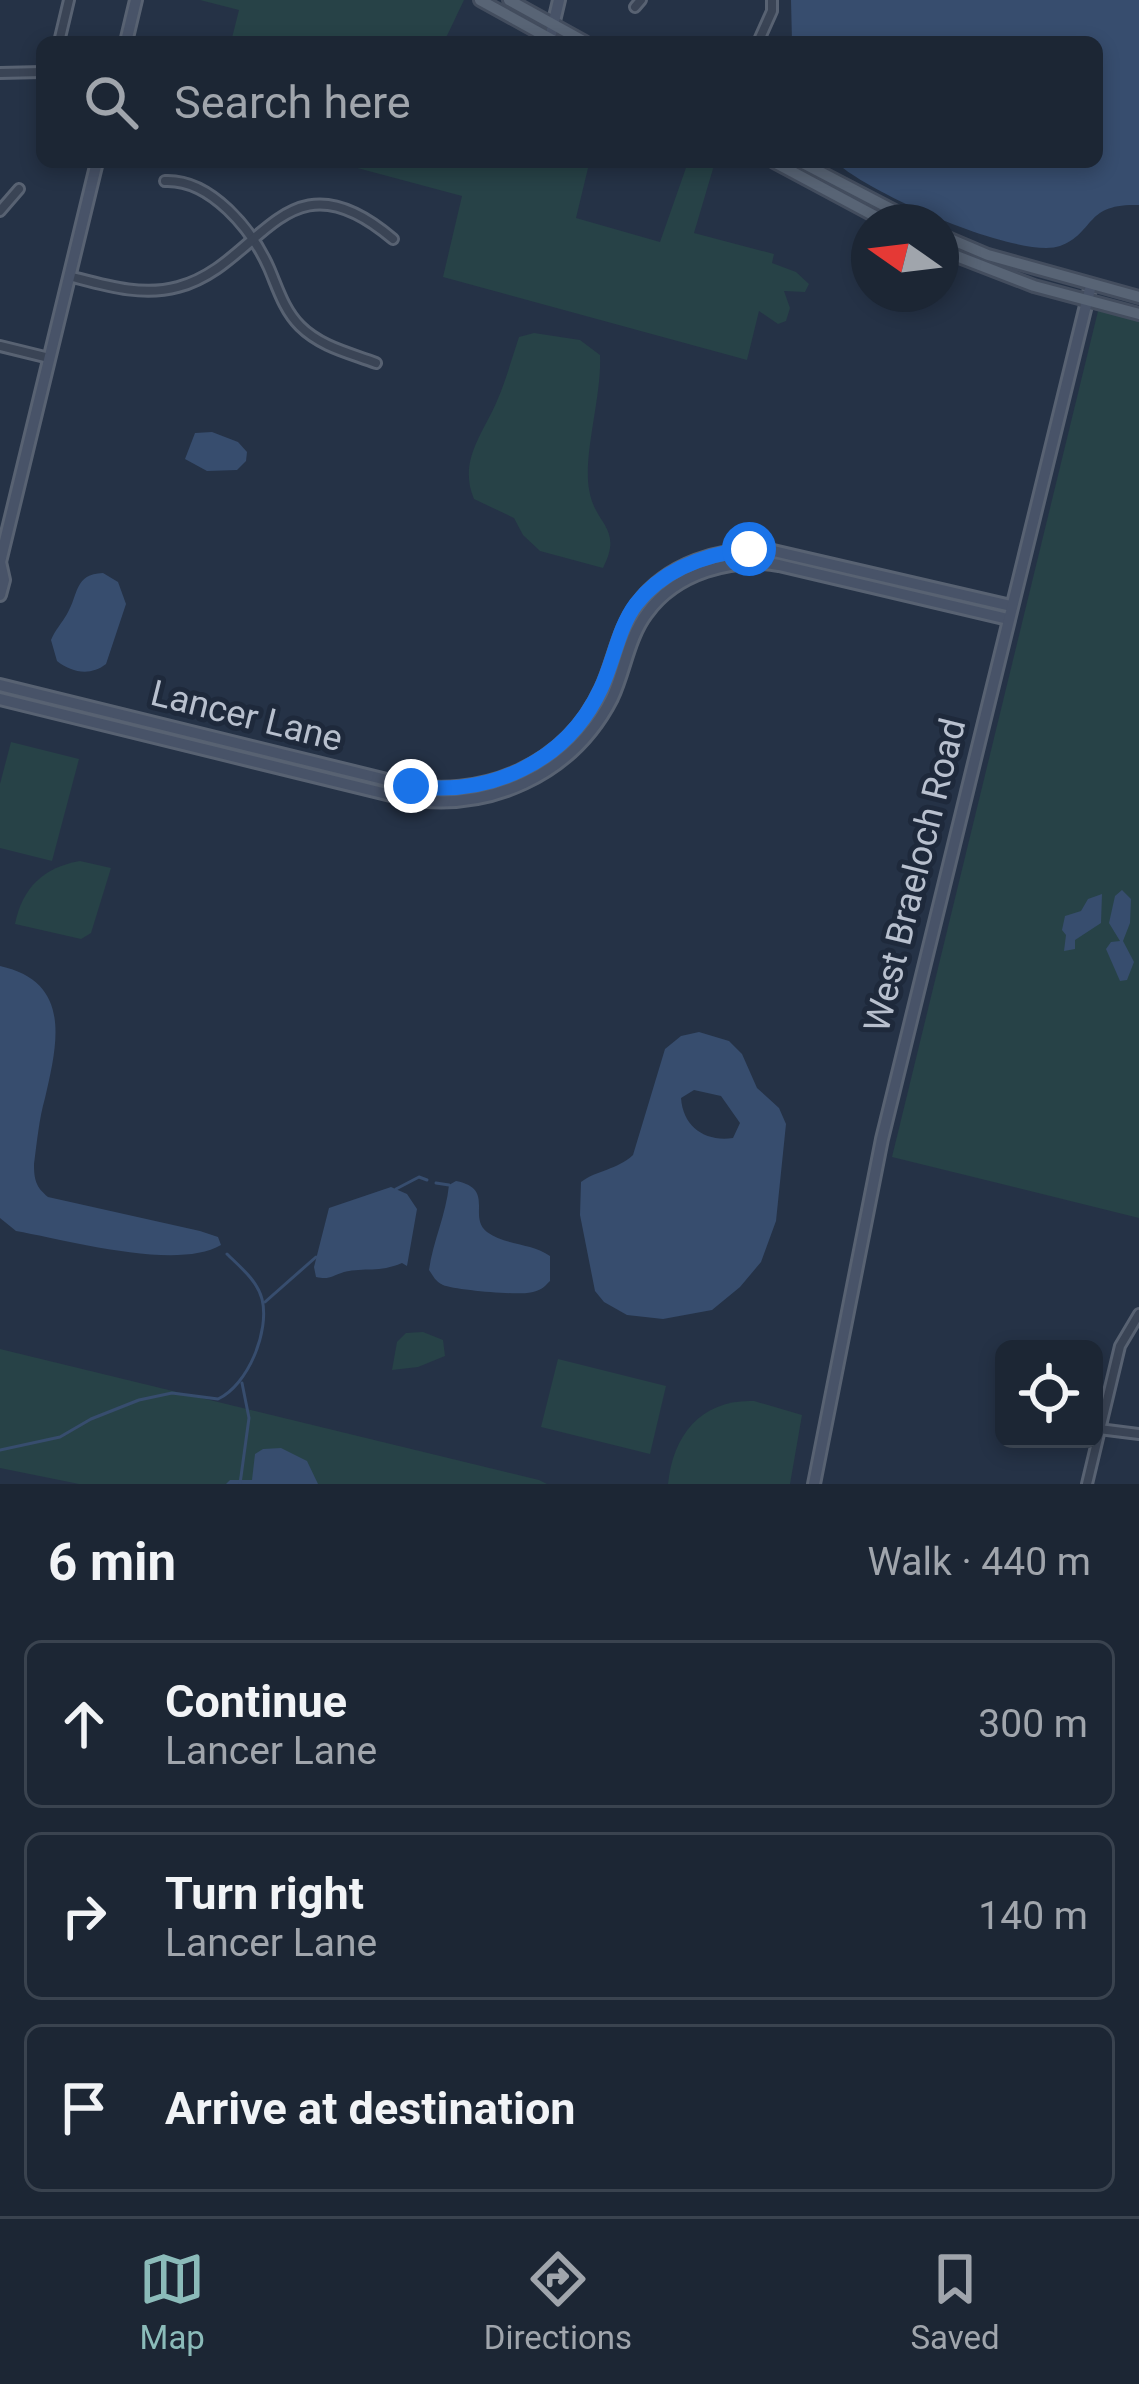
<!DOCTYPE html>
<meta charset="utf-8">
<style>
body{margin:0;font-family:Roboto,sans-serif;background:#252e3c;color:#f1f3f6}
.controls{position:absolute;right:36px;bottom:36px;display:grid;overflow:hidden;border-radius:18px;box-shadow:0 6px 18px #0003}
.controls button{width:108px;height:108px;display:grid;place-items:center;padding:0;border:0;border-bottom:3px solid #3a434f;background:#1c2634;color:#f1f3f6;font:60px sans-serif}
.compass{position:absolute;left:851px;top:204px;width:108px;height:108px;border-radius:50%;background:#1c2634;box-shadow:0 6px 18px #0003;rotate:284deg}
.stop{position:absolute;width:36px;height:36px;margin:-27px;border:9px solid #1a73e8;border-radius:50%;background:#fff}
.stop.end{background:#1a73e8;border-color:#fff;box-shadow:0 3px 12px #0008}
.list{margin:0;padding:0;list-style:none}
h2{display:flex;justify-content:space-between;align-items:center;height:156px;margin:0;padding:0 48px;font-size:51px}
h2 small{font-size:39px;font-weight:400;color:#a0a5ac}
.list li{display:grid;grid-template-columns:78px 1fr auto;gap:36px;align-items:center;box-sizing:border-box;height:168px;margin:0 24px 24px;padding:0 24px;border:3px solid #3a434f;border-radius:18px}
.list b{display:block;font-size:45px;white-space:nowrap}
.list p{margin:0;font-size:39px;white-space:nowrap;color:#a0a5ac}
.list em{font-size:39px;font-style:normal;color:#a0a5ac}
.icon{flex:none;width:66px;height:66px;fill:none;stroke:currentColor;stroke-width:2;stroke-linecap:round;stroke-linejoin:round}
.map{position:relative;flex:none;width:1139px;height:1484px;overflow:hidden}
.search{position:absolute;background:#1c2634;box-shadow:0 6px 18px #0003;left:36px;right:36px;top:36px;height:132px;display:flex;align-items:center;gap:30px;box-sizing:border-box;padding:0 42px;border-radius:18px;color:#a0a5ac;font-size:45px}
.sheet{height:732px;background:#1c2634}
nav{display:flex;justify-content:space-around;align-items:center;box-sizing:border-box;height:168px;border-top:3px solid #3a434f;background:#1c2634;font-size:33px;color:#a0a5ac}
nav a{display:grid;justify-items:center;gap:6px}
nav .on{color:#8bbbb9}
.map>svg:first-child{display:block}
.green{fill:#274247}
.water{fill:#374d6e;fill-rule:evenodd}
.lines{fill:none;stroke-linecap:round;stroke-linejoin:round}
.stream{stroke:#374d6e;stroke-width:3}
.street-casing{stroke:#586272;stroke-width:14}
.secondary-casing{stroke:#586272;stroke-width:16}
.primary-casing{stroke:#434d5e;stroke-width:16}
.street{stroke:#3a4455;stroke-width:8}
.secondary{stroke:#485368;stroke-width:10}
.primary{stroke:#586475;stroke-width:10}
.route{stroke:#1a73e8;stroke-width:15}
.labels{text-anchor:middle;stroke-width:10;stroke-linejoin:round;paint-order:stroke}
.street-label{font-size:36px;fill:#b8c0ce;stroke:#1e293b}
</style>
<div class="map">
<svg width="1139" height="1484" viewBox="0 0 1139 1484">
<rect width="100%" height="100%" fill="#253246"/>
<g class="green">
<polygon points="200,0 464,0 444,42 231,42 239,10"/>
<polygon points="335,162 564,162 588,168 576,218 660,242 688,162 715,162 694,233 774,254 772,263 796,272 809,284 805,292 784,291 790,308 786,321 778,324 759,311 747,360 443,277 462,196"/>
<polygon points="1099,307 1139,318 1139,1218 892,1157"/>
<path d="M534,333L580,340L600,355C602,396 583,454 589,489C594,525 624,527 603,568L540,551L523,535L514,518L474,499C458,461 483,434 497,401C506,380 512,358 519,337Z"/>
<polygon points="11,742 79,759 52,861 0,848 0,784"/>
<path d="M80,861L111,868L91,933L81,939L15,924C22,888 44,867 80,861Z"/>
<polygon points="423,1332 443,1340 445,1356 418,1367 392,1370 397,1342 406,1333"/>
<polygon points="0,1349 539,1480 547,1484 79,1484 0,1468"/>
<polygon points="558,1359 666,1386 650,1454 541,1427"/>
<path d="M754,1401L802,1415L790,1484H668C673,1434 702,1399 754,1401Z"/>
</g>
<g class="water">
<path d="M791,0H1139V205C1084,203 1096,232 1060,246C1019,260 866,192 836,162H1097V42H792Z"/>
<polygon points="212,432 238,442 247,452 246,461 237,470 207,471 185,459 195,433"/>
<path d="M103,573L118,582L126,604L106,664C91,676 72,673 57,661L51,640C55,630 62,623 67,614C79,594 74,574 103,573Z"/>
<polygon points="1122,890 1131,899 1130,923 1123,941 1134,962 1127,980 1120,981 1106,949 1111,942 1120,941 1109,923 1115,896"/>
<polygon points="1102,894 1101,923 1075,940 1075,949 1064,951 1066,935 1062,930 1065,916 1081,911 1088,899"/>
<path d="M0,966C72,982 58,1042 45,1098C39,1119 37,1142 34,1164C34,1180 36,1187 48,1197L200,1231L218,1237L221,1245C177,1271 67,1240 16,1231L0,1218Z"/>
<path d="M699,1032L729,1041L742,1054L757,1088L779,1108L786,1124L776,1221L761,1262L740,1287L712,1310L663,1319L627,1315L604,1302L595,1291L580,1215L581,1182C597,1170 617,1170 633,1155L665,1049L681,1036ZM694,1090L721,1096L740,1123L733,1138C705,1142 683,1127 681,1098Z"/>
<path d="M456,1181C496,1189 467,1216 487,1232C504,1245 532,1243 550,1256V1281C543,1288 543,1289 533,1292C521,1296 455,1290 443,1285C435,1281 434,1277 429,1270C433,1241 446,1215 449,1185Z"/>
<path d="M391,1187L407,1194L417,1209L407,1266L402,1263C379,1273 365,1267 344,1272C331,1276 330,1280 316,1277L314,1267L329,1208Z"/>
<polygon points="281,1448 307,1461 318,1484 226,1484 230,1480 252,1480 255,1454 263,1449"/>
</g>
<g class="lines">
<g class="stream">
<polyline points="436,1183 449,1185"/>
<polyline points="396,1189 419,1177 427,1180"/>
<polyline points="265,1302 316,1257"/>
<path d="M0,1450L60,1437L91,1419L139,1400L172,1393L218,1399C248,1385 270,1331 262,1299C257,1280 240,1267 227,1254"/>
<polyline points="240,1484 249,1418 242,1383"/>
</g>
<defs>
<g id="street">
<polyline points="635,7 641,0"/>
<polyline points="759,40 772,11 772,0"/>
<polyline points="59,42 69,0"/>
<polyline points="0,73 42,72"/>
<path d="M165,181C211,179 252,230 269,268C278,289 284,310 300,326C321,347 350,353 376,363"/>
<polyline points="0,211 19,189"/>
<path d="M69,276C104,285 141,297 178,287C262,265 285,147 393,239"/>
<polyline points="0,346 49,358"/>
<polyline points="1099,1429 1139,1434"/>
<polyline points="1087,1484 1120,1346 1139,1314"/>
</g>
<g id="secondary">
<polyline points="550,38 559,0"/>
<polyline points="126,42 136,0"/>
<polyline points="0,595 4,580 0,562 97,162"/>
<path d="M0,685L399,783C481,801 565,766 601,689C614,661 618,629 637,604C666,564 722,546 769,550L1011,606"/>
<path d="M0,699L403,798C488,813 572,776 612,698C625,670 628,638 647,613C676,573 732,557 779,565L1008,619"/>
<polyline points="814,1484 882,1139 1091,285"/>
</g>
<g id="primary">
<polyline points="480,0 556,42"/>
<polyline points="509,0 585,42"/>
<polyline points="774,162 886,222"/>
<polyline points="801,162 916,222"/>
<polyline points="941,235 988,255 1139,297"/>
<polyline points="941,250 1034,286 1139,314"/>
</g>
</defs>
<use href="#street" class="street-casing"/>
<use href="#secondary" class="secondary-casing"/>
<use href="#primary" class="primary-casing"/>
<use href="#street" class="street"/>
<use href="#secondary" class="secondary"/>
<use href="#primary" class="primary"/>
</g>
<g class="lines">
<path class="route" d="M411,786C490,797 567,762 601,688C614,661 618,628 636,604C663,569 707,554 749,549"/>
</g>
<g class="labels">
<g class="street-label">
<text transform="translate(247 715) rotate(14)" y="13">Lancer Lane</text>
<text transform="translate(914 875) rotate(-76)" y="13">West Braeloch Road</text>
</g>
</g>
</svg>
<div class="controls">
<button><svg class="icon" aria-label="locate" viewBox="0 0 24 24"><circle cx="12" cy="12" r="6"/><path d="M12 2v4M12 18v4M2 12h4M18 12h4"/></svg></button>
</div>
<svg class="compass" viewBox="-18 -18 36 36"><path d="M0-13l5 13h-10z" fill="#e53935"/><path d="M0 13l5-13h-10z" fill="#a0a5ac"/></svg>
<div class="stop" style="left:749px;top:549px"></div>
<div class="stop end" style="left:411px;top:786px"></div>
<div class="search"><svg class="icon" aria-label="search" viewBox="0 0 24 24"><circle cx="10" cy="10" r="6"/><path d="M15 15l6 6"/></svg>Search here</div>
</div>
<section class="sheet">
<h2>6 min<small>Walk · 440 m</small></h2>
<ul class="list">
<li><svg class="icon" aria-label="ahead" viewBox="0 0 24 24"><path d="M12 20V5M6 11l6-6 6 6"/></svg><div><b>Continue</b><p>Lancer Lane</p></div><em>300 m</em></li>
<li><svg class="icon" aria-label="right" viewBox="0 0 24 24"><path d="M7 20v-9h11M14 6l5 5-5 5"/></svg><div><b>Turn right</b><p>Lancer Lane</p></div><em>140 m</em></li>
<li><svg class="icon" aria-label="arrive" viewBox="0 0 24 24"><path d="M6 21V4h12l-3 4 3 4H6"/></svg><div><b>Arrive at destination</b></div></li>
</ul>
</section>
<nav>
<a class="on"><svg class="icon" aria-label="map" viewBox="0 0 24 24"><path d="M3 6l6-2 6 2 6-2v14l-6 2-6-2-6 2zM9 4v14M15 6v14"/></svg>Map</a>
<a><svg class="icon" aria-label="directions" viewBox="0 0 24 24"><path d="M12 3l9 9-9 9-9-9zM9 14v-3h6M13 9l2 2-2 2"/></svg>Directions</a>
<a><svg class="icon" aria-label="saved" viewBox="0 0 24 24"><path d="M7 4h10v16l-5-4-5 4z"/></svg>Saved</a>
</nav>
